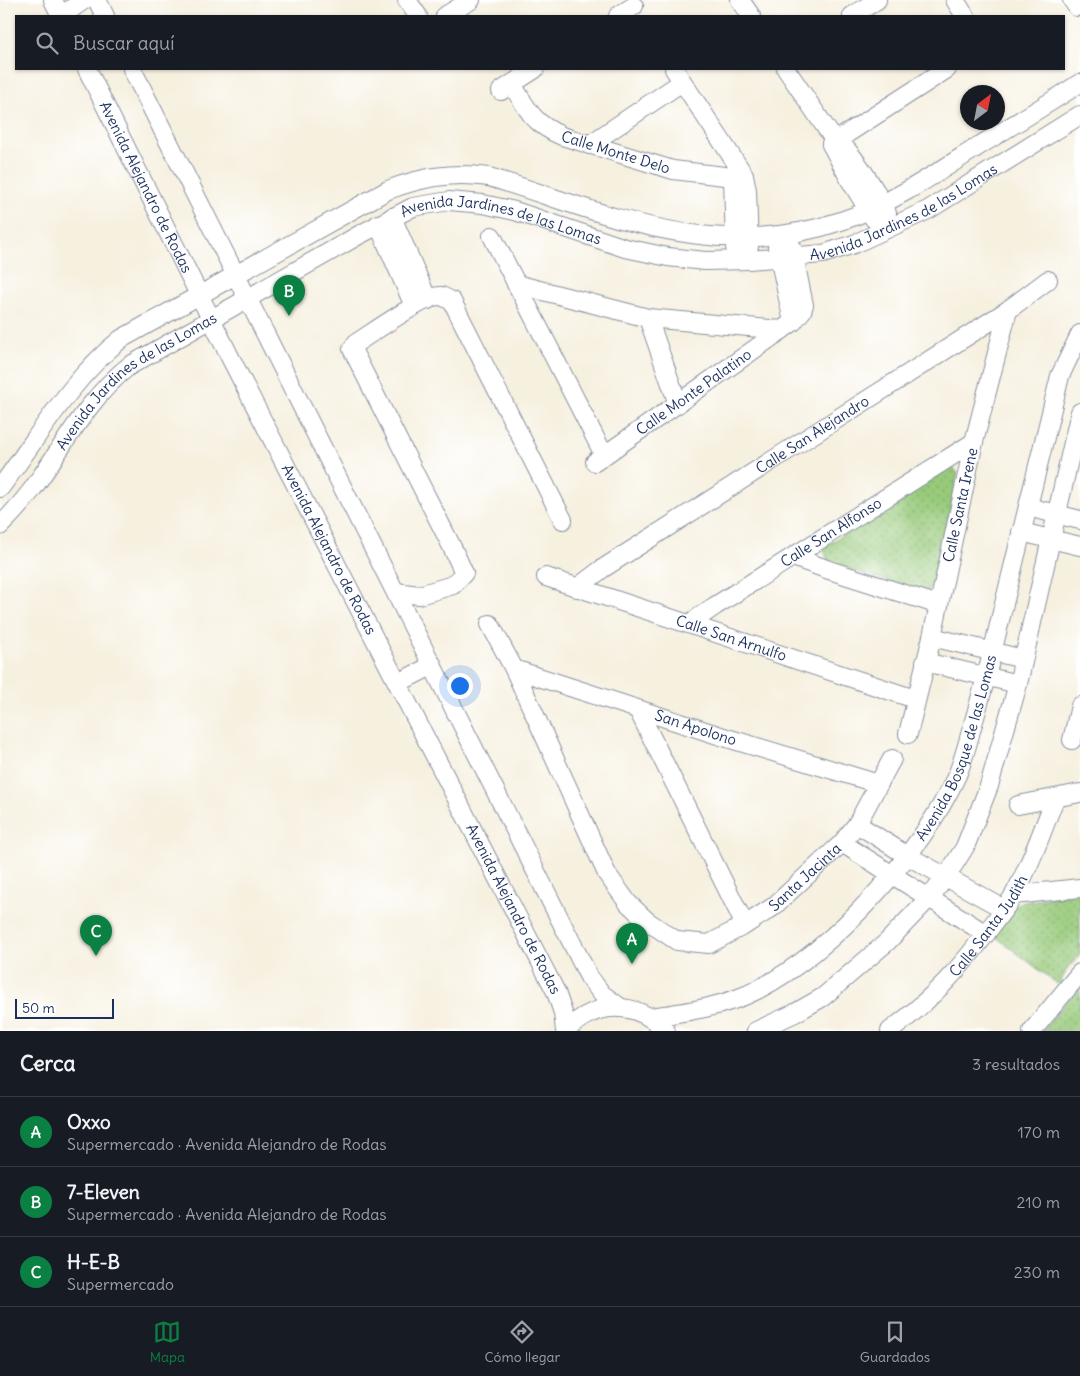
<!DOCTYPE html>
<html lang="es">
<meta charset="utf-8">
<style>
body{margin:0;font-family:Delius,sans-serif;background:#242831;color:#f1f3f6}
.compass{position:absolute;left:960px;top:85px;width:45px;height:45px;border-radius:50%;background:#171b24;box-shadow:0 1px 4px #0004;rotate:32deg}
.scale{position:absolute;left:15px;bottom:12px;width:99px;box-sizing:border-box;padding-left:5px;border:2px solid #1b2f5e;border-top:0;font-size:14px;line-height:18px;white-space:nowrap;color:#1b2f5e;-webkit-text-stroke:4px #fff;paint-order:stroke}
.you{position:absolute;left:459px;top:685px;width:18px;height:18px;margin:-12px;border:4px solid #fff;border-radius:50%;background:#1a73e8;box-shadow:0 0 0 8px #1a73e833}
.badge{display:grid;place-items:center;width:32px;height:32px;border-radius:50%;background:#0b8043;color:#fff;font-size:16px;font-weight:700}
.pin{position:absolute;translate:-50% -41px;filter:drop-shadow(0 1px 2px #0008)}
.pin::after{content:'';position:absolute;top:26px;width:18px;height:15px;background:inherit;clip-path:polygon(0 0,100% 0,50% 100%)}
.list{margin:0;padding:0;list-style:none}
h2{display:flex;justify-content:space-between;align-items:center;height:65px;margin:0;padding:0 20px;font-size:21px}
h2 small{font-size:16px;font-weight:400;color:#9ea1a6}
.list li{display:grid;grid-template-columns:32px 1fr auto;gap:15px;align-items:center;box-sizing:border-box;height:70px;padding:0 20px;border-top:1px solid #363941}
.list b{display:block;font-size:19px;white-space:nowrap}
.list p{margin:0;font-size:16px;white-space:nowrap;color:#9ea1a6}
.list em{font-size:16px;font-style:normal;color:#9ea1a6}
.icon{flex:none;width:28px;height:28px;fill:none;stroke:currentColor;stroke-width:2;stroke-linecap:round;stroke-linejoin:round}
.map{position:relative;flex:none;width:1080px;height:1031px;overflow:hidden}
.search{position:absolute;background:#171b24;box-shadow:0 1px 4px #0004;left:15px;right:15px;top:15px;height:55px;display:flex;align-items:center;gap:12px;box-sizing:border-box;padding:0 18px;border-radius:0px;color:#9ea1a6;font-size:19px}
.sheet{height:275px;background:#171b24}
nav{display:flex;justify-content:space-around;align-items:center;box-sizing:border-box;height:70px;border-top:1px solid #363941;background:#171b24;font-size:14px;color:#9ea1a6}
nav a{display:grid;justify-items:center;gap:2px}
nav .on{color:#0b8043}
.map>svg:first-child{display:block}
.grass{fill:url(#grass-dots);stroke:#5a7c6c}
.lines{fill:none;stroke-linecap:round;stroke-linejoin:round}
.minor-casing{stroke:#88909e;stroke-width:20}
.minor{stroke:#fff;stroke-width:18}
.labels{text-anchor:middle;stroke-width:5;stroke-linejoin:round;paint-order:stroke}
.street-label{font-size:15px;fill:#1b2f5e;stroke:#fff}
</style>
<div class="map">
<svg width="1080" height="1031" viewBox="0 0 1080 1031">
<defs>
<pattern id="grass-dots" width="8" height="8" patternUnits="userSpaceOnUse" patternTransform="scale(1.25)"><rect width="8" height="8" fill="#98ca7a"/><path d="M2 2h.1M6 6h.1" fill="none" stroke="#7ba467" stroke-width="1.8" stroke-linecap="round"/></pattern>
</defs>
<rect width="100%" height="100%" fill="#fff"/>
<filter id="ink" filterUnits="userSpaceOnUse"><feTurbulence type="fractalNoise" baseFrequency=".02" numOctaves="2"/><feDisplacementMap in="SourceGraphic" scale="10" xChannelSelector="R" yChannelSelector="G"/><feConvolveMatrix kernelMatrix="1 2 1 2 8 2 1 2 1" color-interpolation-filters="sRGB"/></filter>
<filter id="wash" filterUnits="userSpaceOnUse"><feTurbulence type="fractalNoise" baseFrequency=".0096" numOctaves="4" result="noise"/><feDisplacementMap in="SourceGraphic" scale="20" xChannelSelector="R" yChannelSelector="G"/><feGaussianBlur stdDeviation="1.12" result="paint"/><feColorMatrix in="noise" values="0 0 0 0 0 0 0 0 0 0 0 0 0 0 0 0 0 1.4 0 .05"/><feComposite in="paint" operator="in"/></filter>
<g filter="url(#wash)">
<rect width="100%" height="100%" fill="#f6f0df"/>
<g class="grass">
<polygon points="950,465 958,473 933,585 925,593 829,563 826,556 824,547"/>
<polygon points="1080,892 1080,954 1066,971 1059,985 992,934 1011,907 1019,903"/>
<polygon points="1080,985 1080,1031 1042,1031"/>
</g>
</g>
<g filter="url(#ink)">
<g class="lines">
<defs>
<g id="minor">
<polyline points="53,0 61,16"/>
<polyline points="97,0 105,16"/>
<polyline points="407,0 418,16"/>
<polyline points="740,0 751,16"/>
<polyline points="955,0 965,16"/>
<polyline points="1072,0 1077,7"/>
<polyline points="61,16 84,0"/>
<polyline points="445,16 471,0"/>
<polyline points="618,16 634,6"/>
<polyline points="852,16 877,0"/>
<path id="s1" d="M87,69L230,357L556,992L563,1013L565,1031"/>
<polyline points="132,69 589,977 602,994 621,1008"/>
<polyline points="674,69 744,175 747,190 749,247"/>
<path d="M786,69L830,134C849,146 877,191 887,213"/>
<path id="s2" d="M512,84C528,110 532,123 562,136L673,170L733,177L744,175"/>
<polyline points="501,91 535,69"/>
<polyline points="831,144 947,69"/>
<polyline points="831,144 850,180 874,219"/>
<polyline points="589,145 682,82"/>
<polyline points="392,217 428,300"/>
<polyline points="378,224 414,306"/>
<polyline points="492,236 604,455"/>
<polyline points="777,247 793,322"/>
<polyline points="735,248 733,177 737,168"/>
<polyline points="516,284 648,318 782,330"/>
<polyline points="648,318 678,404"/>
<path id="s3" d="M595,462L793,322L802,311L804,305L792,247"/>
<path d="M0,488C40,435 69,381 121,339L388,190C422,177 451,172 489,177C555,197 623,225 692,234C742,241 794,237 841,221C887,206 934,175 974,149C1009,127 1045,106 1080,83"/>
<polyline points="1028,507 1080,520"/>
<path id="s4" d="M0,526C11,515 22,503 31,491C62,449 87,399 129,366L359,235L413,207L449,201L483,204L515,211L625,248L668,257L705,261L749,260L823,254L854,244L928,210L1080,115"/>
<polyline points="1021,532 1080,546"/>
<polyline points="793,557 829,570 939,605"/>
<path id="s5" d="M546,577L915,699"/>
<path id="s6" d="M577,588L602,569L1008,310L1048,280"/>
<path d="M396,592L419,595L453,585L464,573L452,547L352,349L356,343C371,334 426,294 441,296C445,297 449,300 452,301L563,520"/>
<path id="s7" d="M490,624L514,669L607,874L628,903L647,921L677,941L709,944L745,925L773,907L842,843L857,824L892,759"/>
<path id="s8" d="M689,624L715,606L974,442"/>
<polyline points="932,637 1023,659"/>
<polyline points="925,662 1018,684"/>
<path id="s9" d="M514,669L727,738L879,784"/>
<polyline points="398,683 433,665"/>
<polyline points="638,710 745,925"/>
<path id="s10" d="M908,734L932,637L974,442L1008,310"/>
<polyline points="1072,740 1080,706"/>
<polyline points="1018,805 1080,793"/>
<polyline points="857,824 906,855 1004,909"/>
<polyline points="842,843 986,934"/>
<polyline points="1014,895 1080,888"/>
<path id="s11" d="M650,1017C686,1012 724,1007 757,990C834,950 921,854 957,775C964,759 968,741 973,724C984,687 993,650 1002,612C1021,533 1041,455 1060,376L1080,334"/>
<path d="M566,1031C596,1000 636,1000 666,1031"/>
<polyline points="756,1031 795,1013 823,997 887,942 929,898 946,877 965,847 989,786 1018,684 1080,412"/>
<path id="s12" d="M890,1031C932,999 962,967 993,924C1000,914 1009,904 1015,893C1031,863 1043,830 1055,798"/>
<polyline points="1032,1031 1080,973"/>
</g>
</defs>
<use href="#minor" class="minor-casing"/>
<use href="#minor" class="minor"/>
</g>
</g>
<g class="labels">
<g class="street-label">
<text dy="5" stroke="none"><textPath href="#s2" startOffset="130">Calle Monte Delo</textPath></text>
<text dy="5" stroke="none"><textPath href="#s1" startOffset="132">Avenida Alejandro de Rodas</textPath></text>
<text dy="5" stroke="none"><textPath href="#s4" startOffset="1041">Avenida Jardines de las Lomas</textPath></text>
<text dy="5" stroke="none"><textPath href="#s4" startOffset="622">Avenida Jardines de las Lomas</textPath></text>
<text dy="5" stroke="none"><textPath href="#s4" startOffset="202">Avenida Jardines de las Lomas</textPath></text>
<text dy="5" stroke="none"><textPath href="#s3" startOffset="121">Calle Monte Palatino</textPath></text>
<text dy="5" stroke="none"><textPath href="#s6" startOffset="281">Calle San Alejandro</textPath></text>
<text dy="5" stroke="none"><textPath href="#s10" startOffset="235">Calle Santa Irene</textPath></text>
<text dy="5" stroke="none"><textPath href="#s8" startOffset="169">Calle San Alfonso</textPath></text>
<text dy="5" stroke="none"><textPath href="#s1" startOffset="538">Avenida Alejandro de Rodas</textPath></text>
<text dy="5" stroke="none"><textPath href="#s5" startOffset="195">Calle San Arnulfo</textPath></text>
<text dy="5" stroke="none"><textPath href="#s9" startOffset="191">San Apolono</textPath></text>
<text dy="5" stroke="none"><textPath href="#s11" startOffset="434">Avenida Bosque de las Lomas</textPath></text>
<text dy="5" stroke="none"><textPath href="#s7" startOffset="524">Santa Jacinta</textPath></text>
<text dy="5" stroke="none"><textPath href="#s1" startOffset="942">Avenida Alejandro de Rodas</textPath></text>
<text dy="5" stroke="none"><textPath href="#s12" startOffset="145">Calle Santa Judith</textPath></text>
</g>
</g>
</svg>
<svg class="compass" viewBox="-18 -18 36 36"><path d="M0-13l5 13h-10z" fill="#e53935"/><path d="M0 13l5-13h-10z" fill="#9ea1a6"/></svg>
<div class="scale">50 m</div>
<div class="you"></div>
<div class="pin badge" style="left:632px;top:964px">A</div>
<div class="pin badge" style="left:289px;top:316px">B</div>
<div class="pin badge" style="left:96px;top:956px">C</div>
<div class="search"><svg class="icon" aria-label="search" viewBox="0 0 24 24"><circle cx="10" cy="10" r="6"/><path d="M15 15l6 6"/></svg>Buscar aquí</div>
</div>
<section class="sheet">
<h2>Cerca<small>3 resultados</small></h2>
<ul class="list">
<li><span class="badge">A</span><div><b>Oxxo</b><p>Supermercado · Avenida Alejandro de Rodas</p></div><em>170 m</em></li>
<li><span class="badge">B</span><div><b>7-Eleven</b><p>Supermercado · Avenida Alejandro de Rodas</p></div><em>210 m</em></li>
<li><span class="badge">C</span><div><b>H-E-B</b><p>Supermercado</p></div><em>230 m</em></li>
</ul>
</section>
<nav>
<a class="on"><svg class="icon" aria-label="map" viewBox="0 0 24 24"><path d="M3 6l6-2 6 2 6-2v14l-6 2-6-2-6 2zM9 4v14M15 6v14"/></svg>Mapa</a>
<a><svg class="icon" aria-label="directions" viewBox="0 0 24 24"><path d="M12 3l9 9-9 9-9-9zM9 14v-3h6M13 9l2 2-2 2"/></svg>Cómo llegar</a>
<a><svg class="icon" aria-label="saved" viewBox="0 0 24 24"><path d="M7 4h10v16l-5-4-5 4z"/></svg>Guardados</a>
</nav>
